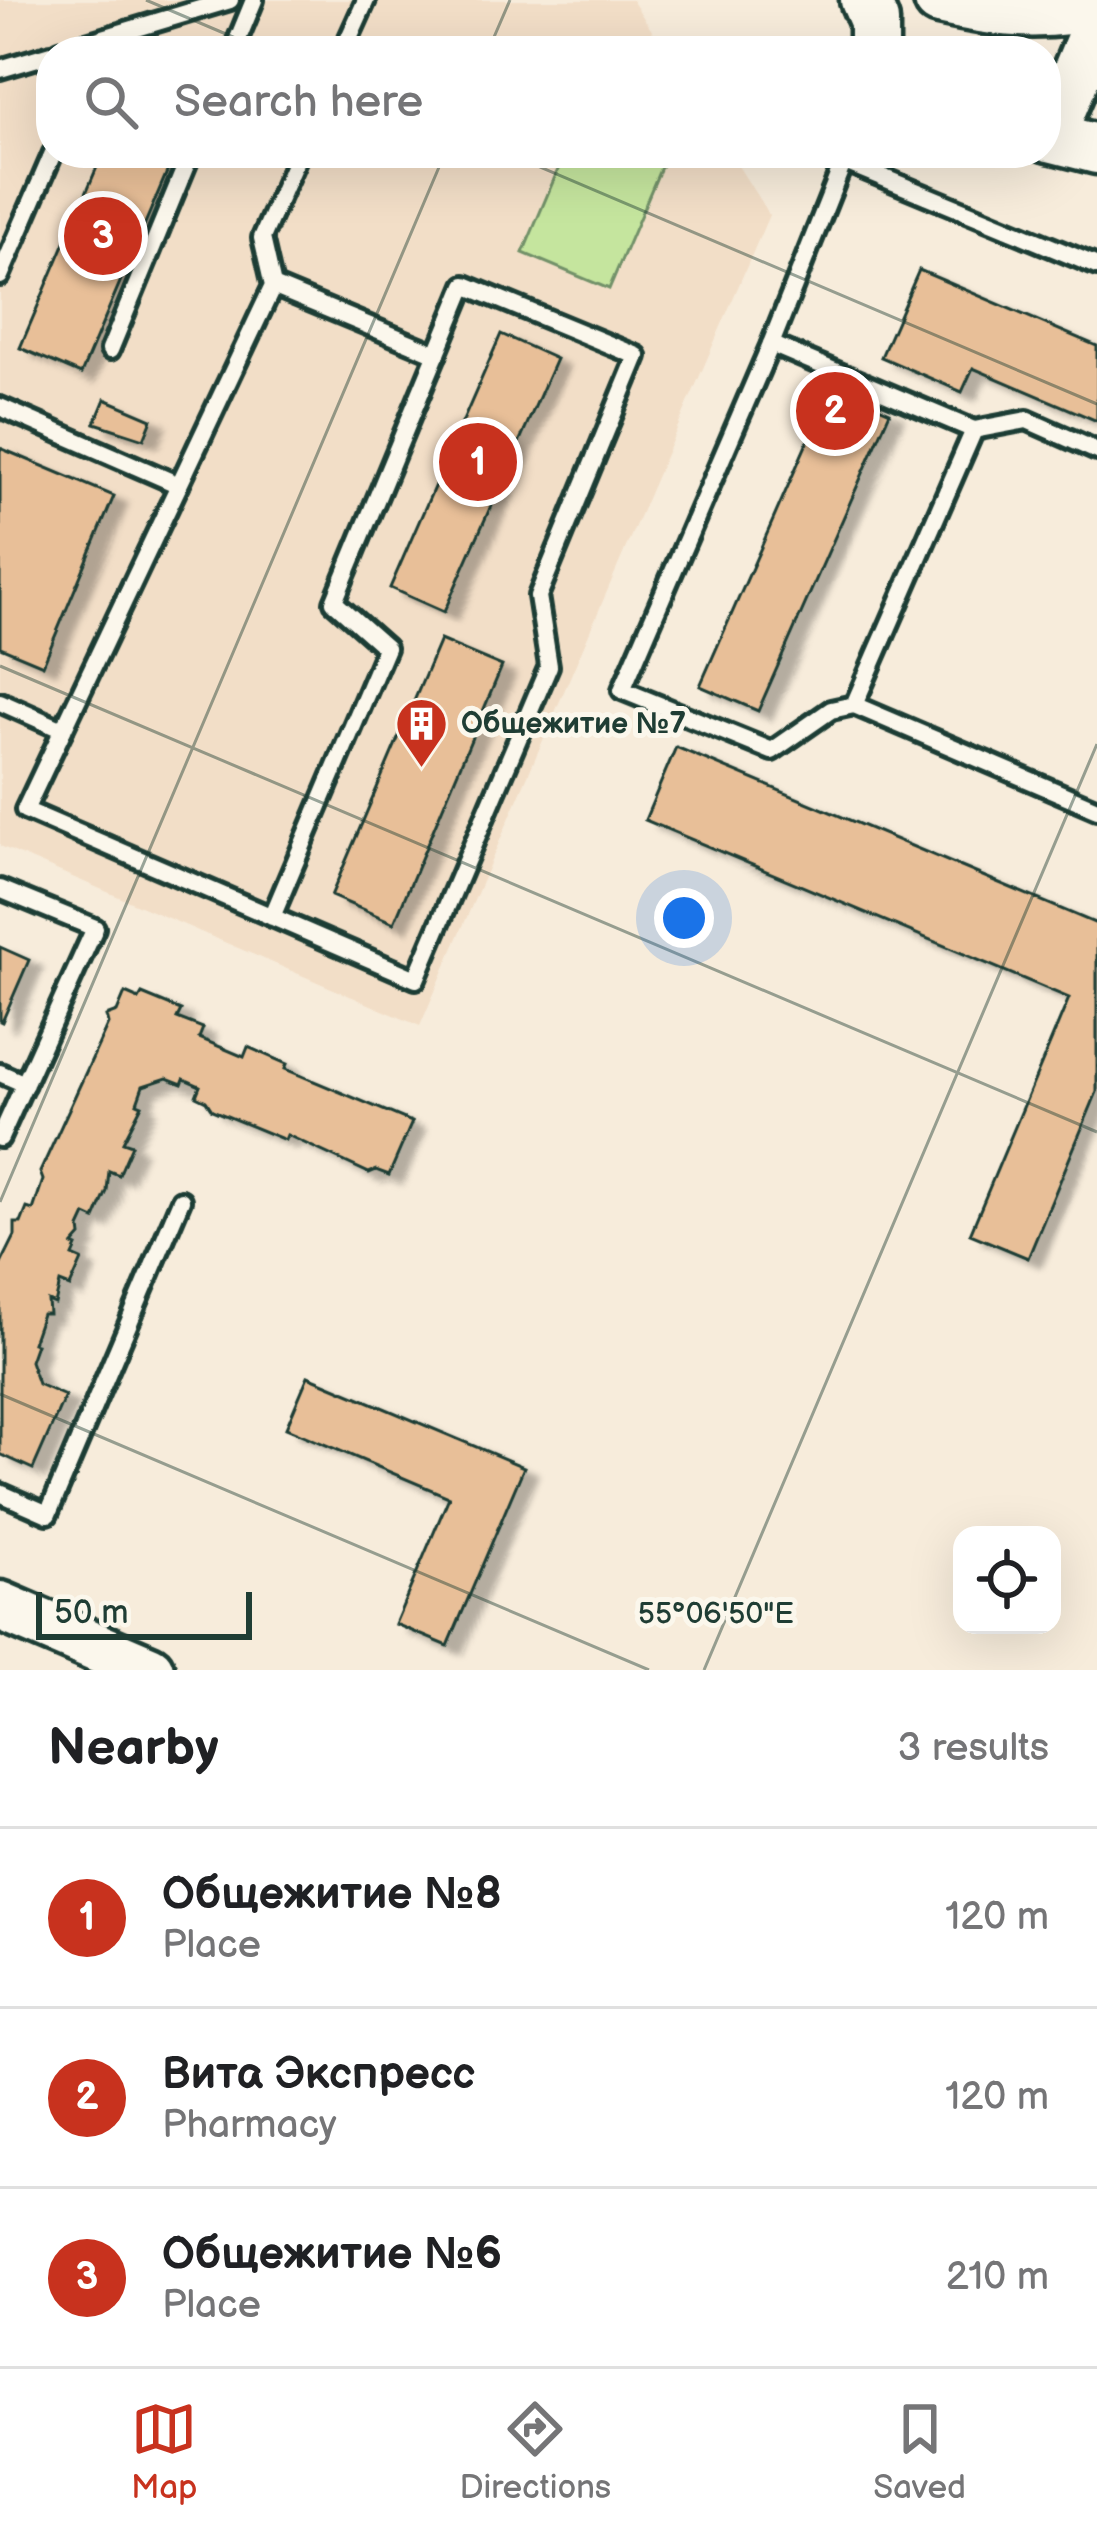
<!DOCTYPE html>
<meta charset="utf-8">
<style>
body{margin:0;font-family:"Balsamiq Sans",sans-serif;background:#f2f2f2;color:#202124}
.controls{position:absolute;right:36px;bottom:36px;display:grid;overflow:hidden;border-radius:24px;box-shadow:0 12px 48px #0002}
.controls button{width:108px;height:108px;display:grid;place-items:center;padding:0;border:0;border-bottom:3px solid #e0e0e0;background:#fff;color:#202124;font:60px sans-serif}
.scale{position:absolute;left:36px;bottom:30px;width:216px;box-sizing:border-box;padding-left:12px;border:6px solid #1f3d34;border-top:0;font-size:33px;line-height:42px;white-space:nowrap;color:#1f3d34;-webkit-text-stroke:9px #fbf7ec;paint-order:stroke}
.you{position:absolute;left:684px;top:918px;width:42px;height:42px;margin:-30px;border:9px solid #fff;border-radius:50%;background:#1a73e8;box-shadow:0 0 0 18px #1a73e833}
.badge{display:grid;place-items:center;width:78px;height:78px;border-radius:50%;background:#c8321e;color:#fff;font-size:39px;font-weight:700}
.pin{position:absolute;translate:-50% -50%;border:6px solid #fff;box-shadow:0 3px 12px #0006}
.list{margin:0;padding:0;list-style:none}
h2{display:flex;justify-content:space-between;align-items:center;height:156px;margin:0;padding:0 48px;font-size:51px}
h2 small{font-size:39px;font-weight:400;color:#757577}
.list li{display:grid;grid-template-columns:78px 1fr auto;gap:36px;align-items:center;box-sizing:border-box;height:180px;padding:0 48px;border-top:3px solid #e0e0e0}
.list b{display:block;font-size:45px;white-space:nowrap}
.list p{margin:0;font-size:39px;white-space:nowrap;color:#757577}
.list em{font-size:39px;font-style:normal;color:#757577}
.icon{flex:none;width:66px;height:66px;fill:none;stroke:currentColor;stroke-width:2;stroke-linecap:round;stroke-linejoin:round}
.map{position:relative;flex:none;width:1097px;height:1670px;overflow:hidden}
.search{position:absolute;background:#fff;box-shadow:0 12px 48px #0002;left:36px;right:36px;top:36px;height:132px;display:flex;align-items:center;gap:30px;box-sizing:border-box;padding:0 42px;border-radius:48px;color:#757577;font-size:45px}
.sheet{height:696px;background:#fff}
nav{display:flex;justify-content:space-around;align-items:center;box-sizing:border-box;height:168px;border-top:3px solid #e0e0e0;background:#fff;font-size:33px;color:#757577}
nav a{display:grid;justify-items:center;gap:6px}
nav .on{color:#c8321e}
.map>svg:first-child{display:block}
.built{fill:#f2dec7}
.green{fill:#c5e59e;stroke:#729169;stroke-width:3}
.building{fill:#e8bf98;stroke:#1f3d34;stroke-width:3;filter:url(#shadow)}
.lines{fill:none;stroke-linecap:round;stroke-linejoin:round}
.lane-casing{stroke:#1f3d34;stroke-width:26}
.secondary-casing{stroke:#1f3d34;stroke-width:57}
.lane{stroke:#fbf7ec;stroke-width:16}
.secondary{stroke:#fbf7ec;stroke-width:48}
.ticks{fill:none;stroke:#1f3d34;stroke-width:3;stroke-opacity:0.45}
.labels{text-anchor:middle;stroke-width:10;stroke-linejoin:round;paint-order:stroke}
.poi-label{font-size:30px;font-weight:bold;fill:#1f3d34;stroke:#fbf7ec;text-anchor:start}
.ticks-label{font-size:30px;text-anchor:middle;fill:#1f3d34;stroke:#fbf7ec;stroke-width:10;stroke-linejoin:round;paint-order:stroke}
</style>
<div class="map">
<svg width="1097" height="1670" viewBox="0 0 1097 1670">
<defs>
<filter id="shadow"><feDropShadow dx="13" dy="8" stdDeviation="3" flood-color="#0004"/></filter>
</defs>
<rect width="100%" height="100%" fill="#f7ecdb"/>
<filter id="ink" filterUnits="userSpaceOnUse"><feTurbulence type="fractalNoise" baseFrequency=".00833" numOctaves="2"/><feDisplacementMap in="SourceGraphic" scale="24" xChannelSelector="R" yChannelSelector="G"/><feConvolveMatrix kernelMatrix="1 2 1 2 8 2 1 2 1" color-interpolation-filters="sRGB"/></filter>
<g filter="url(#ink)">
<polygon class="built" points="0,0 632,0 665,51 51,51 51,153 730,153 769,215 420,1026 0,846"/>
<polygon class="green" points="565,153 667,153 609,289 523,253"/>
<g class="building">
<polygon points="103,153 175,153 81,374 20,348"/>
<polygon points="919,270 1097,346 1097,421 973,368 962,392 881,357"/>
<polygon points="501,334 556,359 444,612 390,588"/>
<polygon points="832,386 890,412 758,711 700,686"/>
<polygon points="105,399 152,419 144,439 95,423"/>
<polygon points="0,448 114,496 43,665 0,647"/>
<polygon points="440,640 502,666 394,923 331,896"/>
<polygon points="676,747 1097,924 1097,1092 1028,1258 970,1234 1069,998 645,820"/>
<polygon points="0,947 29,960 2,1022 0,1021"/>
<polygon points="125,993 139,999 142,994 181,1010 177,1018 203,1028 199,1038 244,1057 248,1047 287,1064 285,1069 412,1122 389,1175 376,1170 369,1173 287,1135 285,1140 212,1110 206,1101 196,1096 200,1086 184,1079 182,1084 167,1078 143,1086 137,1103 142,1105 123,1142 132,1145 119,1175 109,1171 107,1191 95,1219 86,1215 80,1228 81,1236 73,1245 77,1247 73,1256 82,1260 70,1287 60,1283 55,1304 48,1301 49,1314 42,1314 32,1343 36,1344 30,1361 38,1384 65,1396 33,1469 0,1454 0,1266 15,1236 15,1223 21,1223 27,1208 33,1210 43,1180 40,1172 108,1024 106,1016 117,1012"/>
<polygon points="308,1376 524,1467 448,1646 395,1624 449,1497 286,1428"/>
</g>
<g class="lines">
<defs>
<g id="lane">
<polyline points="60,51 230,0"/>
<polyline points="233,51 254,0"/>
<polyline points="343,51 366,0"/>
<polyline points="0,69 51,54"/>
<polyline points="847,153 771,344 622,690 772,751 831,710 854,705 1097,809"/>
<polyline points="843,161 1097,266"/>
<polyline points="0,276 53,153"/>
<polyline points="273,286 437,354"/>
<polyline points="771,344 974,430 1027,420 1097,451"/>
<polyline points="110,350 191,153"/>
<polyline points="0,407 179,485 25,810 416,979 549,666 538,596 637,356 465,285 334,602 386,648 272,917"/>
<polyline points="179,485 273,286 262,238 299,153"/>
<polyline points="0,702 63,730"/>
<polyline points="854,705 974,430"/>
<polyline points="0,889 95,928 0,1138"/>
<polyline points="0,1073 25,1084"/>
<polyline points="0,1493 48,1514 181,1200"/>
</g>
<g id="secondary">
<polyline points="865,0 874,21 874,51"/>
<path d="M939,0C992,12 1044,19 1097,4"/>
<polyline points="1046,136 1050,137 1097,24"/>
<polyline points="1050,137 1097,149"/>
<polyline points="0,1606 149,1670"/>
</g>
</defs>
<use href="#lane" class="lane-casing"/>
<use href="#secondary" class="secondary-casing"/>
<use href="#lane" class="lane"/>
<use href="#secondary" class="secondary"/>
</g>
</g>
<path class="ticks" d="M146,0L266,51M488,51L510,0M507,153L1097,404M0,666L1097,1132M0,1202L445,153M0,1394L649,1670M704,1670L1097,744"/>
<defs>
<symbol id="building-pin" viewBox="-11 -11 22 30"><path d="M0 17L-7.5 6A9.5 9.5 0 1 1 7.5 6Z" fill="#c8321e" stroke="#fbf7ec"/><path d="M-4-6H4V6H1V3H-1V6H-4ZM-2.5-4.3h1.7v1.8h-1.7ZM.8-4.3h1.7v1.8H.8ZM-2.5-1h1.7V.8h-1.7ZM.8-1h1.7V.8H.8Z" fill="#fff"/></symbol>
</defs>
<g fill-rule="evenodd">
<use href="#building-pin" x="392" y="694" width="59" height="81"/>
</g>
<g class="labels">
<g class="poi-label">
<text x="461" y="733">Общежитие №7</text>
</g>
</g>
<g class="ticks-label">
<text x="716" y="1623">55°06'50"E</text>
</g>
</svg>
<div class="controls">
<button><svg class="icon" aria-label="locate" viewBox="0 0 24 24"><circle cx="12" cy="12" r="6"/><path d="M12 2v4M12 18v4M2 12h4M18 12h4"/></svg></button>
</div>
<div class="scale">50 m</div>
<div class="you"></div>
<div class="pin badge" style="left:478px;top:462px">1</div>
<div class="pin badge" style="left:835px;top:411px">2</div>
<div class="pin badge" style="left:103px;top:236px">3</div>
<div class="search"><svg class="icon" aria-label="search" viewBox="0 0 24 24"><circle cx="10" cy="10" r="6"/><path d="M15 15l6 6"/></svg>Search here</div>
</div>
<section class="sheet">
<h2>Nearby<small>3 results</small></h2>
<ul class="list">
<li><span class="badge">1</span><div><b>Общежитие №8</b><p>Place</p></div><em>120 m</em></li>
<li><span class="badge">2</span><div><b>Вита Экспресс</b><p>Pharmacy</p></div><em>120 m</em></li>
<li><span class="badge">3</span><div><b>Общежитие №6</b><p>Place</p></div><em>210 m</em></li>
</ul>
</section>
<nav>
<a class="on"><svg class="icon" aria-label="map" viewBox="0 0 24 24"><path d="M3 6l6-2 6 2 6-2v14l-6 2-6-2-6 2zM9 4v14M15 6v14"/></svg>Map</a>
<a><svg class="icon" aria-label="directions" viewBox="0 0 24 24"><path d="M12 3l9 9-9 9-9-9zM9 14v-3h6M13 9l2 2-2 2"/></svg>Directions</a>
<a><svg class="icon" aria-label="saved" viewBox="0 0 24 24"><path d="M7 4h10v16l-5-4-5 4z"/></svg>Saved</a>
</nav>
